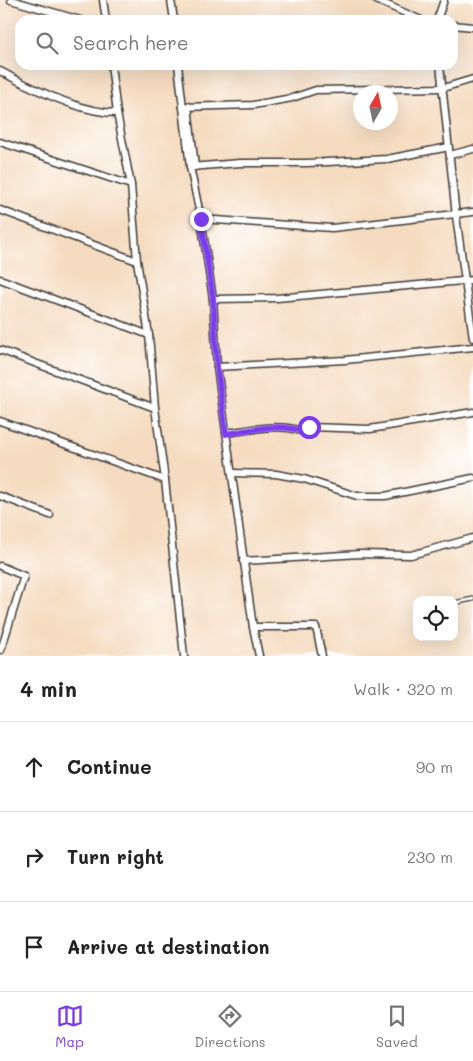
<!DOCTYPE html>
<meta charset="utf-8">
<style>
body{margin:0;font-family:Mali,sans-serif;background:#f6f6f6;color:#222}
.controls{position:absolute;right:15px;bottom:15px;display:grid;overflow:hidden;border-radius:10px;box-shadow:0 5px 20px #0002}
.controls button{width:45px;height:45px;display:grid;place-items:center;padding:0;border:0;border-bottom:1px solid #e0e0e0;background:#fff;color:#222;font:25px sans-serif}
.compass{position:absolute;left:353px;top:85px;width:45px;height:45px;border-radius:50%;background:#fff;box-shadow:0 5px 20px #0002;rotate:9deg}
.stop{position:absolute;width:15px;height:15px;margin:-11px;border:4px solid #7c3aed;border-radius:50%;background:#fff}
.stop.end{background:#7c3aed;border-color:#fff;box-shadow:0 1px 5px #0008}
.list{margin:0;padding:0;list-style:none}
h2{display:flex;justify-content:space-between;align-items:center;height:65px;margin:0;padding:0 20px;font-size:21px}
h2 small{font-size:16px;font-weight:400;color:#767676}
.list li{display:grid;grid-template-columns:32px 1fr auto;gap:15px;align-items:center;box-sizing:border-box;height:90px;padding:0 20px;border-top:1px solid #e0e0e0}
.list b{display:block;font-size:19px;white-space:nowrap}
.list em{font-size:16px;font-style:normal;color:#767676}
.icon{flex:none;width:28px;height:28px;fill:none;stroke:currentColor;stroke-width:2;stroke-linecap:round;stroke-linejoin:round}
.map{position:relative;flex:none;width:473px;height:656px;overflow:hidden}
.search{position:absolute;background:#fff;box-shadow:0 5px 20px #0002;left:15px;right:15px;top:15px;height:55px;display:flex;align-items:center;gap:12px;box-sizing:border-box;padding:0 18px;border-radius:15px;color:#767676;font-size:19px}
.sheet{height:335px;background:#fff}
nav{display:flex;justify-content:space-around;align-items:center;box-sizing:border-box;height:70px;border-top:1px solid #e0e0e0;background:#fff;font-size:14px;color:#767676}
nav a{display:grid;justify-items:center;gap:2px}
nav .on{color:#7c3aed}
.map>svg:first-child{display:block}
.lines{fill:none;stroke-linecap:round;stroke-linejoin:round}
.lane-casing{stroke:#3d3935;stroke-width:5.5}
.street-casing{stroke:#3d3935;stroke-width:9}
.lane{stroke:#fff;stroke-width:3}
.street{stroke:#fff;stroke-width:6}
.route{stroke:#7c3aed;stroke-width:6}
</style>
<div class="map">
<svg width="473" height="656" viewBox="0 0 473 656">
<rect width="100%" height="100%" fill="#fff"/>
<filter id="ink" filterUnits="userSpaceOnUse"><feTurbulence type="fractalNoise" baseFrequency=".02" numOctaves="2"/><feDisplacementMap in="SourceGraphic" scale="10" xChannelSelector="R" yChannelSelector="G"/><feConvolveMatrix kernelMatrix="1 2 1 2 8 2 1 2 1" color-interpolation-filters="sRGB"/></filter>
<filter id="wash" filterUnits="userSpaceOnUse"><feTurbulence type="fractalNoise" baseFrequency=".0096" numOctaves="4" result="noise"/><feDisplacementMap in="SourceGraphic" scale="20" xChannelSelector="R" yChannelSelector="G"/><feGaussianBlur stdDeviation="1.12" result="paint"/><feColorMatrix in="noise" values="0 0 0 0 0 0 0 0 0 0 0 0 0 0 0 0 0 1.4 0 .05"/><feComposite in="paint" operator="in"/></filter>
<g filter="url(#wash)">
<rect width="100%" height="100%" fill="#f5dcc0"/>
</g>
<g filter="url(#ink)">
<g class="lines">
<defs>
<polyline id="lane" points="454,603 473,599"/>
<g id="street">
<polyline points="11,0 80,20"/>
<polyline points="103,0 106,20"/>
<polyline points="171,0 174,20"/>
<polyline points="376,0 421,20"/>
<polyline points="437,20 444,0"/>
<polyline points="453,25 473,27"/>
<polyline points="111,65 117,113 131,185 137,261 149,335 155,408 165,480 184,656"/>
<polyline points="178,65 190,167 201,219 213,299 217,367 253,627 259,656"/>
<polyline points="440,65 456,216 473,338"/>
<path d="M0,71C31,88 81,113 117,113"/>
<polyline points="188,106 195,167"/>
<polyline points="183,107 253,105 292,98 316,90 443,88 473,79"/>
<polyline points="0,142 131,185"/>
<polyline points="450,155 473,149"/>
<polyline points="190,167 240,163 307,163 387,159 449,147"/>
<polyline points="0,210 137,261"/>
<polyline points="201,219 332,228 473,212"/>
<polyline points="0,279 149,335"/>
<polyline points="213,299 277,298 473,280"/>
<polyline points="0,350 155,408"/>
<polyline points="217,367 345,360 473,347"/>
<polyline points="0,421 165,480"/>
<path d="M226,433C251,430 277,423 301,431L309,427L370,429L473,412"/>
<polyline points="232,473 276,474 304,479 357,496 385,496 473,478"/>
<polyline points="0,496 50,515"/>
<polyline points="243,561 360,554 411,555 473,538"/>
<polyline points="0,566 24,576 1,650"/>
<polyline points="253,627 316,627 322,656"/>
</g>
</defs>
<use href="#lane" class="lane-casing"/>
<use href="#street" class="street-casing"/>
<use href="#lane" class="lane"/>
<use href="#street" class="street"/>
</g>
</g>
<g class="lines" filter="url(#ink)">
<path class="route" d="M201,219L213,298L217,367L226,434C251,430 277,423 301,431L309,427"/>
</g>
</svg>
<div class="controls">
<button><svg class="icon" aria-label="locate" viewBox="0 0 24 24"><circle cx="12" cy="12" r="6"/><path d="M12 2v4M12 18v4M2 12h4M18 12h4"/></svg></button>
</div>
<svg class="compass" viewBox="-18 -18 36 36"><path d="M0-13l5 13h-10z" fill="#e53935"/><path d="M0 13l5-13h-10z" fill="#767676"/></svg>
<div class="stop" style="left:309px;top:427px"></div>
<div class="stop end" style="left:201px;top:219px"></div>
<div class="search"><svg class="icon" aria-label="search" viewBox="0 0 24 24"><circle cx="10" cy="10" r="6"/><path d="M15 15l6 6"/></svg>Search here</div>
</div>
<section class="sheet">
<h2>4 min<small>Walk · 320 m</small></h2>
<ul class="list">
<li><svg class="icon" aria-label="ahead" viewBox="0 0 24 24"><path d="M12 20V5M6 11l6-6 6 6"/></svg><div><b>Continue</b></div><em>90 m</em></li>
<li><svg class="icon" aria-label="right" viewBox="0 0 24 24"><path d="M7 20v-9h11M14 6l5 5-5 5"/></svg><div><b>Turn right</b></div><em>230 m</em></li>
<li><svg class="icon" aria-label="arrive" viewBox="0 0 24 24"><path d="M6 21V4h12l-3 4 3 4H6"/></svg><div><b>Arrive at destination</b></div></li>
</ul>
</section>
<nav>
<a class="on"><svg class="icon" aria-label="map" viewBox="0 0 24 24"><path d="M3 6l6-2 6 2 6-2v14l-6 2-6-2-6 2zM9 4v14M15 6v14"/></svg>Map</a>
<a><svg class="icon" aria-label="directions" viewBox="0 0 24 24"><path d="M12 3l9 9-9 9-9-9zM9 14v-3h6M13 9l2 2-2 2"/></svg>Directions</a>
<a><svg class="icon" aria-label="saved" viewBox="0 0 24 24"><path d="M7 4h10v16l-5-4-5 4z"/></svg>Saved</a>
</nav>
